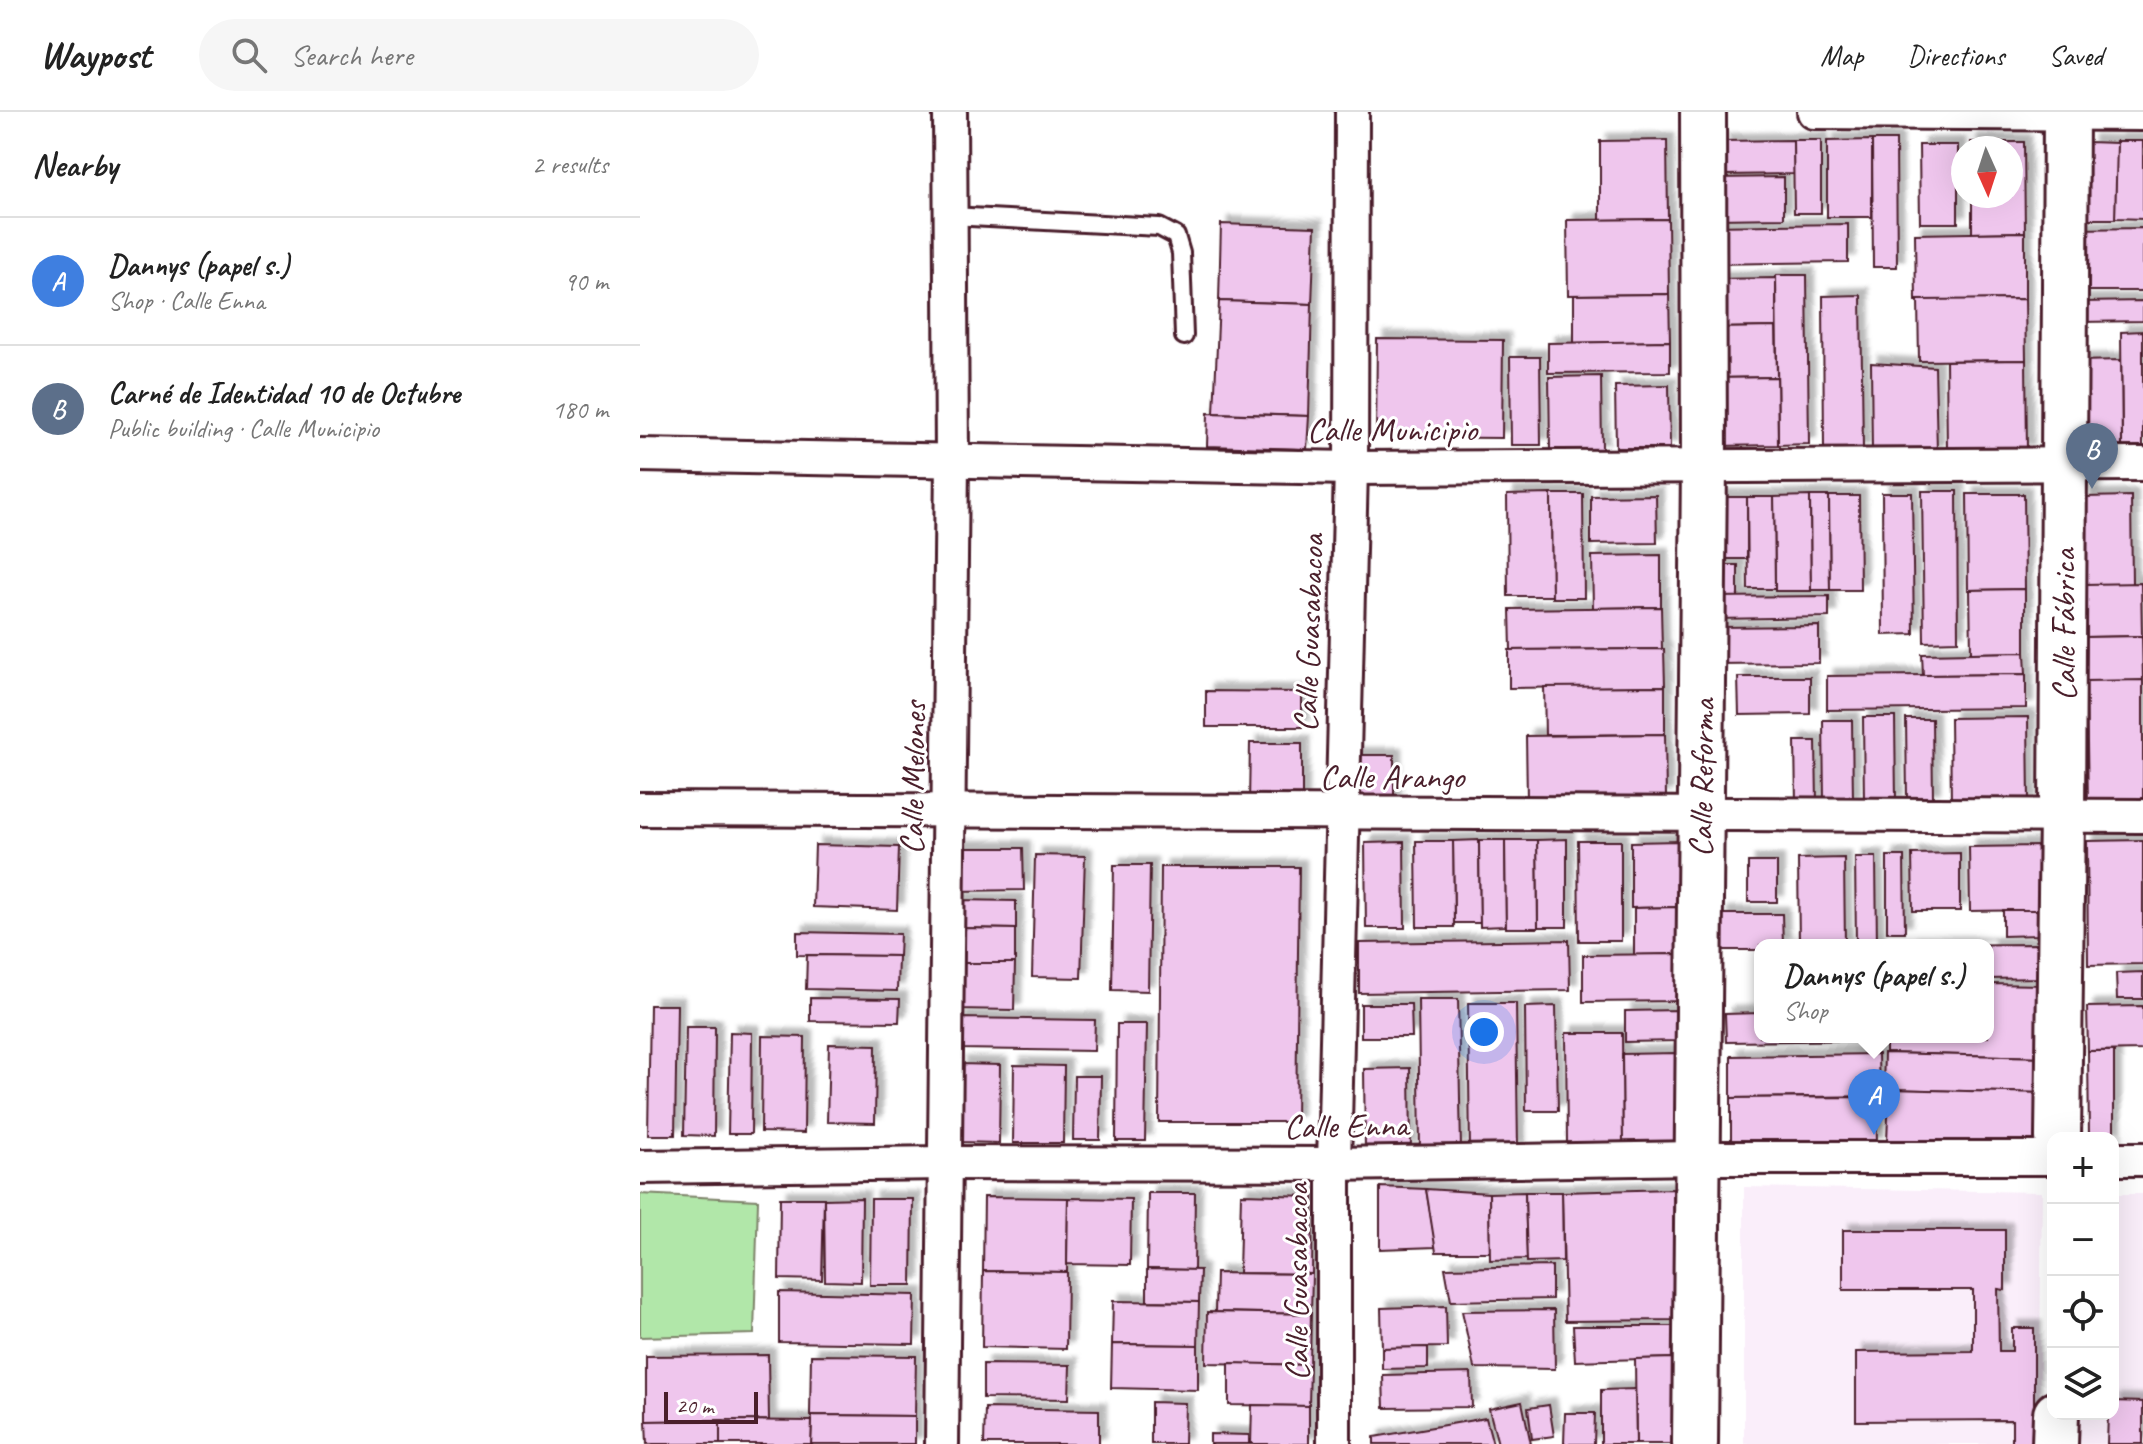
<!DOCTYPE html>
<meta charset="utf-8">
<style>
body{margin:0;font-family:Caveat,sans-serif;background:#f6f6f6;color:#222}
.controls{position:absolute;right:24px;bottom:24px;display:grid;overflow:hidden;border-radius:16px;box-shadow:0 8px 32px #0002}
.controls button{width:72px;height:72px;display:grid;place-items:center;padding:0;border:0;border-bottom:2px solid #e0e0e0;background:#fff;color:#222;font:40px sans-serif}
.compass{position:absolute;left:1311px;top:24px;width:72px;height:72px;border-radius:50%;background:#fff;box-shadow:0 8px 32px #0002;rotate:177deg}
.scale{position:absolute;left:24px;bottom:20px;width:94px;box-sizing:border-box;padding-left:8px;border:4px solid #4a1f2b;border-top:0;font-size:22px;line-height:28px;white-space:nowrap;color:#4a1f2b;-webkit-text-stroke:6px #fff;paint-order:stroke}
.you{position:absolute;left:844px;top:920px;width:28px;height:28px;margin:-20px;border:6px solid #fff;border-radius:50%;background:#1a73e8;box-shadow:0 0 0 12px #1a73e833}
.badge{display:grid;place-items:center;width:52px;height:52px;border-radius:50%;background:#d1495b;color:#fff;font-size:26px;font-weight:700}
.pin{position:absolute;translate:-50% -66px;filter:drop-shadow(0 2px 4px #0008)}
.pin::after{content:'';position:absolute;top:42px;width:28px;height:24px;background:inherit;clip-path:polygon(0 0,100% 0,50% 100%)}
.popup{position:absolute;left:1114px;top:827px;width:240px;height:104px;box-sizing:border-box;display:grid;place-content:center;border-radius:16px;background:#fff;filter:drop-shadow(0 2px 6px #0005);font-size:26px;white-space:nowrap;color:#767676}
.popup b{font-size:30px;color:#222}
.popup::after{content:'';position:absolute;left:50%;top:100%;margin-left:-16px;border:16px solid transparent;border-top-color:#fff}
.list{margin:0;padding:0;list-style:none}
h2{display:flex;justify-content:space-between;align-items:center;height:104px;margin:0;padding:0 32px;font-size:34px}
h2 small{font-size:26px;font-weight:400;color:#767676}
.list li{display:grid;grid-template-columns:52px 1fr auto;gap:24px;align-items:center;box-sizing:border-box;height:128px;padding:0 32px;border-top:2px solid #e0e0e0}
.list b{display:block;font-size:30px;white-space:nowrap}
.list p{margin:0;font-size:26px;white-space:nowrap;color:#767676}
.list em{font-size:26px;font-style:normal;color:#767676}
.icon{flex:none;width:44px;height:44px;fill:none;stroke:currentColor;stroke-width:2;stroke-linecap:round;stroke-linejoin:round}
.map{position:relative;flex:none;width:1503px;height:1332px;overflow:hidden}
header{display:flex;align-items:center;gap:48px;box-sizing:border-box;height:112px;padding:0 40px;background:#fff;border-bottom:2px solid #e0e0e0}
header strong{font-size:38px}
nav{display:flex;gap:44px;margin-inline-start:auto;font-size:28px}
.search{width:560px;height:72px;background:#f6f6f6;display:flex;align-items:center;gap:20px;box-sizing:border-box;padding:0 28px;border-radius:44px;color:#767676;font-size:30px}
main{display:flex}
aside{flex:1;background:#fff}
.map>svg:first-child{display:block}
.built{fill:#faeefa}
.green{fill:#b1e7a9;stroke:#7e836a;stroke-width:2}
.building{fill:#efc6ed;stroke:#4a1f2b;stroke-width:2;filter:url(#shadow)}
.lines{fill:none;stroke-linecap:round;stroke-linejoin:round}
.lane-casing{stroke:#4a1f2b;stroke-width:22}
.street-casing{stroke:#4a1f2b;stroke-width:38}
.secondary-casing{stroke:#4a1f2b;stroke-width:50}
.lane{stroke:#fff;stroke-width:16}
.street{stroke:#fff;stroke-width:32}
.secondary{stroke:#fff;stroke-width:44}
.labels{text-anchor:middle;stroke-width:6;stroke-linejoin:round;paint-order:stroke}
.street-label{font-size:34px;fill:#4a1f2b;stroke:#fff}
</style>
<header>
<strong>Waypost</strong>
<div class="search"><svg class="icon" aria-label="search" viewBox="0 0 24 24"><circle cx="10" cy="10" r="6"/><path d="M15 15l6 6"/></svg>Search here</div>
<nav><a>Map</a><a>Directions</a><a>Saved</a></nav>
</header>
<main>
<aside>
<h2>Nearby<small>2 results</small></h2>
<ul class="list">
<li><span class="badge" style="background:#3f7fe0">A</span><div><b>Dannys (papel s.)</b><p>Shop · Calle Enna</p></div><em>90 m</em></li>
<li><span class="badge" style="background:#5c6f8a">B</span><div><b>Carné de Identidad 10 de Octubre</b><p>Public building · Calle Municipio</p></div><em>180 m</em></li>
</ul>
</aside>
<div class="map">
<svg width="1503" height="1332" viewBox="0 0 1503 1332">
<defs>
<filter id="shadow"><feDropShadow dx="7" dy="-7" stdDeviation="2" flood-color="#0004"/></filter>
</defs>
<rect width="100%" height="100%" fill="#fff"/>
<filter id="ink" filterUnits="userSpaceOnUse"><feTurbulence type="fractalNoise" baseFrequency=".0125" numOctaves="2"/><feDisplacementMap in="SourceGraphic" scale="16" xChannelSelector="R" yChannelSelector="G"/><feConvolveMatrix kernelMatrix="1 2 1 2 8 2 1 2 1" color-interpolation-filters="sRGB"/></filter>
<g filter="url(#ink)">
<g class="built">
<polygon points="1104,1075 1402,1080 1399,1332 1104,1332"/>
<polygon points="1473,1082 1503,1082 1503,1332 1440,1332 1440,1302 1473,1302"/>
</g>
<polygon class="green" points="0,1082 118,1088 114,1222 0,1225"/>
<g class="building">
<polygon points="1027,28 1028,107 960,108 960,29"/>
<polygon points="1153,28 1154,62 1084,63 1083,29"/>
<polygon points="1153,28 1181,28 1181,101 1154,101"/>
<polygon points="1232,28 1232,105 1187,105 1187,29"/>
<polygon points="1232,28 1256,28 1257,155 1233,155"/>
<polygon points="1476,29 1503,29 1503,107 1475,106"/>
<polygon points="1331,30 1384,30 1385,120 1332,121 1332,84 1371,84 1371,36 1331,36"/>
<polygon points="1448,30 1477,31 1475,107 1447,107"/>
<polygon points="1279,33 1318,33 1318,111 1280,111"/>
<polygon points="1144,65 1144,106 1076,107 1076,66"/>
<polygon points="1028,107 1029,182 928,183 927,108"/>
<polygon points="581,112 675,115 672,192 579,189"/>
<polygon points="1208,112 1208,150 1072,152 1071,114"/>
<polygon points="1503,116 1503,179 1436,179 1435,117"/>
<polygon points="1385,120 1385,187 1276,189 1275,122"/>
<polygon points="1136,163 1167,163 1169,332 1138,333"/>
<polygon points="1136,166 1136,215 1076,216 1074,167"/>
<polygon points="1029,182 1030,229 934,231 934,183"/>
<polygon points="1221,183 1223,339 1184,339 1183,184"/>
<polygon points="1385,187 1386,248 1279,249 1278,188"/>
<polygon points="579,189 672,192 669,304 574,301"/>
<polygon points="1503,189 1503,209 1442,210 1441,190"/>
<polygon points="1136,215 1137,265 1077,266 1076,216"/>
<polygon points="1503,219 1503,334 1482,335 1481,220"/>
<polygon points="737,227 863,228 862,326 736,325"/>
<polygon points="1030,229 1030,260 908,261 908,231"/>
<polygon points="870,245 900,245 901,333 871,333"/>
<polygon points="1386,248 1387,339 1307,340 1306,249"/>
<polygon points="1481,248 1482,335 1440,335 1438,249"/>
<polygon points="1231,251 1295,255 1297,340 1232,341"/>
<polygon points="961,264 962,338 910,339 909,265"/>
<polygon points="1137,265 1138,333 1077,334 1077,266"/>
<polygon points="1029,273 1030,336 976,336 975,274"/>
<polygon points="568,301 669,304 667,337 567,334"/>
<polygon points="1282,379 1317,379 1318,529 1284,530"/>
<polygon points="1242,381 1272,381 1274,522 1243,523"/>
<polygon points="911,382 912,484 868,484 867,383"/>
<polygon points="911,382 943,382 944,486 912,486"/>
<polygon points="1327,382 1384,382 1385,477 1328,478"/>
<polygon points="1016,383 1017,431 951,432 951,384"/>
<polygon points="1170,384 1171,479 1135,479 1134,385"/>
<polygon points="1170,384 1189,384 1190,478 1171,478"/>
<polygon points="1189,384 1219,384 1220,478 1190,478"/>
<polygon points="1491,384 1492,472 1445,472 1444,385"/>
<rect x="1074" y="385" width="33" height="62"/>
<polygon points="1107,385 1134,385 1135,477 1108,477"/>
<polygon points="1021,443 1021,495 953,496 952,444"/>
<rect x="1074" y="453" width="24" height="32"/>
<polygon points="1501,471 1502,524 1446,525 1445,472"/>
<polygon points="1385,477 1385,540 1331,541 1330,478"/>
<polygon points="1189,484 1189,505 1075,507 1074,485"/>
<polygon points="1021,495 1022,537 871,538 870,497"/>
<polygon points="1179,514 1179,551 1076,552 1076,515"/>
<polygon points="1502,524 1503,569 1446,569 1446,525"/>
<polygon points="1024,537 1025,574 869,576 869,538"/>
<polygon points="1385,540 1386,562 1283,563 1282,542"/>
<polygon points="1386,562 1386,596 1187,598 1187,564"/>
<polygon points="1098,565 1170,565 1170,602 1099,603"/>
<polygon points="1503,568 1503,691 1448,692 1446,569"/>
<polygon points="1025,574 1025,622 905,623 904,575"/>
<polygon points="566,579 662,580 662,615 566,615"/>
<polygon points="1223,605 1255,605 1256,690 1224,690"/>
<polygon points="1388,605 1389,691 1311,692 1310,606"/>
<polygon points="1266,607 1292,607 1293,687 1267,687"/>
<polygon points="1183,608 1212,608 1213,690 1184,690"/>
<polygon points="1025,622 1026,685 887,687 886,624"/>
<polygon points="1155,629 1176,629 1177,691 1156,691"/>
<polygon points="610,631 662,631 662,692 609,692"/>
<rect x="714" y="643" width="40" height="46"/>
<polygon points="927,727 927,815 898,815 897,728"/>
<polygon points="839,728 840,811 814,811 813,729"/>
<polygon points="839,728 865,728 866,814 840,815"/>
<polygon points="865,728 897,728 898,816 866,816"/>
<polygon points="1503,728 1503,852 1448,853 1447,729"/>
<polygon points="776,729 813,729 814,815 777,815"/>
<polygon points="938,729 981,729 981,829 939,829"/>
<polygon points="1039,729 1040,795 991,796 991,730"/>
<polygon points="764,730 765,816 726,816 725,731"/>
<polygon points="175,733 259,735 257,798 173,795"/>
<polygon points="1399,734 1400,798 1330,799 1329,735"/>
<polygon points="315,736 383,736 384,778 316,779"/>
<polygon points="1320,741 1320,799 1273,799 1272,742"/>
<polygon points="395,743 445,744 441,866 392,865"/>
<polygon points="1247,744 1264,744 1265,820 1247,820"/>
<polygon points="1215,745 1236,745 1237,833 1216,833"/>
<polygon points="1204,746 1205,833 1159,833 1158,747"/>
<rect x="1108" y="750" width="29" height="40"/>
<polygon points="474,753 510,753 508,879 472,878"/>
<polygon points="521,755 659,755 656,1010 519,1010"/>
<polygon points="318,788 376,789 376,817 318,816"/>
<polygon points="1040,795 1040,842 994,843 994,796"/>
<polygon points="1363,798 1400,798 1400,823 1363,824"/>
<polygon points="1081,802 1142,802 1143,833 1120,833 1120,838 1082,838"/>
<polygon points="318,816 375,817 375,851 317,851"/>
<polygon points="157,820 260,822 259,844 157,843"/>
<polygon points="929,828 930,878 719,881 719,831"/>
<polygon points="1397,832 1398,866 1348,867 1348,833 1269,833"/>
<polygon points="1040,842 1041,889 943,890 943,843"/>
<polygon points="167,843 258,844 257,879 166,877"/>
<polygon points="317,851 375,851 374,898 316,897"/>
<polygon points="1503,860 1503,887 1477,887 1476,861"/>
<polygon points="1348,872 1406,873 1404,945 1246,941 1246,925 1348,925"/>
<polygon points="170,886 260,887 259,910 170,909"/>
<polygon points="778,887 818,887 821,1037 780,1038"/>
<polygon points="828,891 876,891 878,1037 830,1038"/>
<polygon points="721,892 771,892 772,925 721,925"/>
<polygon points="10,893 37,893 35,1023 8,1023"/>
<polygon points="916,894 918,999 886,999 885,895"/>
<polygon points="1503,894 1503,938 1448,939 1447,895"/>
<polygon points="1039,898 1039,929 985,930 985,899"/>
<polygon points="1120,901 1120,925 1234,925 1234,928 1086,930 1085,902"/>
<polygon points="319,906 455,908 454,939 319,937"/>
<polygon points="477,912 507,912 505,1029 476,1029"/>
<polygon points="46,915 75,915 74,1024 44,1023"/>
<polygon points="90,920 112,921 111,1022 88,1022"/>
<polygon points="926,921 982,921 983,1032 927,1033"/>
<polygon points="122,924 165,925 164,1021 121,1020"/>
<polygon points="189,932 236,933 235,1011 187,1010"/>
<polygon points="1448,939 1474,939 1474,1039 1473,1026 1449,1026"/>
<polygon points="1036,941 1037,1032 983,1032 982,942"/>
<polygon points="1244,941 1404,945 1404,981 1243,977"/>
<polygon points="1238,942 1239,984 1091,986 1091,944"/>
<polygon points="320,952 360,953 359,1031 319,1030"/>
<polygon points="374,953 424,954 423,1031 373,1031"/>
<polygon points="770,956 771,1037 725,1038 724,957"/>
<polygon points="434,964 461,964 460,1028 433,1028"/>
<polygon points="1249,977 1404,981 1402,1034 1247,1030"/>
<polygon points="1236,985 1237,1031 1091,1033 1091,986"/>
<polygon points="740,1075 786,1077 796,1135 740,1137"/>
<polygon points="786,1077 849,1081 850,1140 796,1140"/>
<polygon points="1033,1077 1036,1208 925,1209 922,1080"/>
<polygon points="885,1080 887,1147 850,1148 849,1081"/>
<polygon points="885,1080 922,1080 923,1149 887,1150"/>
<polygon points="508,1081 555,1081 554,1158 507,1157"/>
<polygon points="601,1082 673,1084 672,1162 599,1161"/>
<polygon points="344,1085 428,1086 427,1160 343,1159"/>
<polygon points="140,1086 184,1086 182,1168 139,1167"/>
<polygon points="222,1086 221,1170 185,1169 184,1087"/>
<polygon points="428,1086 491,1087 490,1153 427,1152"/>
<polygon points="231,1087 273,1087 272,1173 230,1173"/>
<polygon points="1203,1118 1365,1118 1365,1178 1358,1177 1359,1239 1372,1239 1372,1216 1394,1216 1394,1332 1372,1332 1372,1308 1216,1309 1216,1240 1333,1239 1333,1178 1203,1178"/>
<polygon points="912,1154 912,1187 811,1189 805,1156"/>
<polygon points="507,1157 560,1158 559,1190 507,1189"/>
<polygon points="343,1159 427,1160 426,1237 342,1235"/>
<polygon points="576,1161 672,1162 671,1202 575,1200"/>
<polygon points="139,1180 275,1183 274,1232 139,1230"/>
<polygon points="473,1189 559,1190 558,1233 472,1232"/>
<polygon points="806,1194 807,1235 742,1236 741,1196"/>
<polygon points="914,1198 915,1257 834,1256 822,1199"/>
<polygon points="567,1200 671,1202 670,1253 566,1251"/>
<polygon points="933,1214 1036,1214 1036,1246 935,1249"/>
<polygon points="472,1232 558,1233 558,1278 471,1276"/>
<polygon points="788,1235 788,1256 742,1257 742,1236"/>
<polygon points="128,1243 129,1308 6,1309 6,1244"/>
<polygon points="171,1243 276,1244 275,1304 170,1303"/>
<polygon points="1036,1246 1037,1332 996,1332 995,1247"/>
<polygon points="589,1251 670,1253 669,1294 589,1293"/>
<polygon points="343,1252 430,1253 429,1287 343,1286"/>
<polygon points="831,1261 832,1295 744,1296 743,1263"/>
<polygon points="995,1277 996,1332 961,1332 961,1278"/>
<polygon points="1473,1289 1503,1290 1503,1332 1467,1332 1468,1302 1473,1302"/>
<polygon points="511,1290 545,1291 544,1332 511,1332"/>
<polygon points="882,1290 891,1332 858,1332 849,1297"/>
<polygon points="612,1293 669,1294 669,1332 611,1332"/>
<polygon points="909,1293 914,1324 892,1327 888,1296"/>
<polygon points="345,1296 459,1298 459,1332 344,1332"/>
<polygon points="925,1301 955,1301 954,1332 924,1332"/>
<polygon points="172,1303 275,1304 275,1332 171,1332"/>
<polygon points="846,1306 853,1332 734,1332 734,1325"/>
<polygon points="80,1308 80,1332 7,1332 6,1309"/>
<polygon points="80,1308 172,1309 171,1332 80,1332"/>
<polygon points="570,1322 609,1323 609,1332 570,1332"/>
</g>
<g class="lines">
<defs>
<polyline id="lane" points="311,104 519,115 536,124 541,141 544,224"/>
<g id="street">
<polyline points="1174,0 1503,2"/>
<polyline points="0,343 711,356 1503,352"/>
<polyline points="0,697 1503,704"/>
<polyline points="1473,1047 1503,1047"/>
<polyline points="0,1055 305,1051 694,1052 1057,1046 1413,1046"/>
<polyline points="302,1332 312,347 310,0"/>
<polyline points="694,1332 694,1052 711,356 712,0"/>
</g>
<g id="secondary">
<polyline points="1418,1026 1422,702 1426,0"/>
<polyline points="1055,1332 1064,353 1063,0"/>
<polyline points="1415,1332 1416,1302"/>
</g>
</defs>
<use href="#lane" class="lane-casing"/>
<use href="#street" class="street-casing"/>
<use href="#secondary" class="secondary-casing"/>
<use href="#lane" class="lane"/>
<use href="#street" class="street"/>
<use href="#secondary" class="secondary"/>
</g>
</g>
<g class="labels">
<g class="street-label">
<text x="752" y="329">Calle Municipio</text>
<text transform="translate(1423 513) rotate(-90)" y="12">Calle Fábrica</text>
<text transform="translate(668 521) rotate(-88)" y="12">Calle Guasabacoa</text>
<text x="752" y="676">Calle Arango</text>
<text transform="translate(272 666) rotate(-89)" y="12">Calle Melones</text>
<text transform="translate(1061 666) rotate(-89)" y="12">Calle Reforma</text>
<text transform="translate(706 1013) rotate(-1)" y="12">Calle Enna</text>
<text transform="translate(656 1170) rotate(-90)" y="12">Calle Guasabacoa</text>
</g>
</g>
</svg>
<div class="controls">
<button>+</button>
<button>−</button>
<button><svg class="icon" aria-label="locate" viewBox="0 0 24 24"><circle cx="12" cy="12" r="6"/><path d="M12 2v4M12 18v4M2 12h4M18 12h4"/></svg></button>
<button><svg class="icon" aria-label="layers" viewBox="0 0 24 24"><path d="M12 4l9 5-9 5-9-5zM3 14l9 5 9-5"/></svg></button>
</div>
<svg class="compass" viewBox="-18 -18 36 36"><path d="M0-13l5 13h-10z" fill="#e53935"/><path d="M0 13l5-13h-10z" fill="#767676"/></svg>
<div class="scale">20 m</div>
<div class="you"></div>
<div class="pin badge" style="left:1234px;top:1023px;background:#3f7fe0">A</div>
<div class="popup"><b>Dannys (papel s.)</b>Shop</div>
<div class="pin badge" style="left:1452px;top:377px;background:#5c6f8a">B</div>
</div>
</main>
